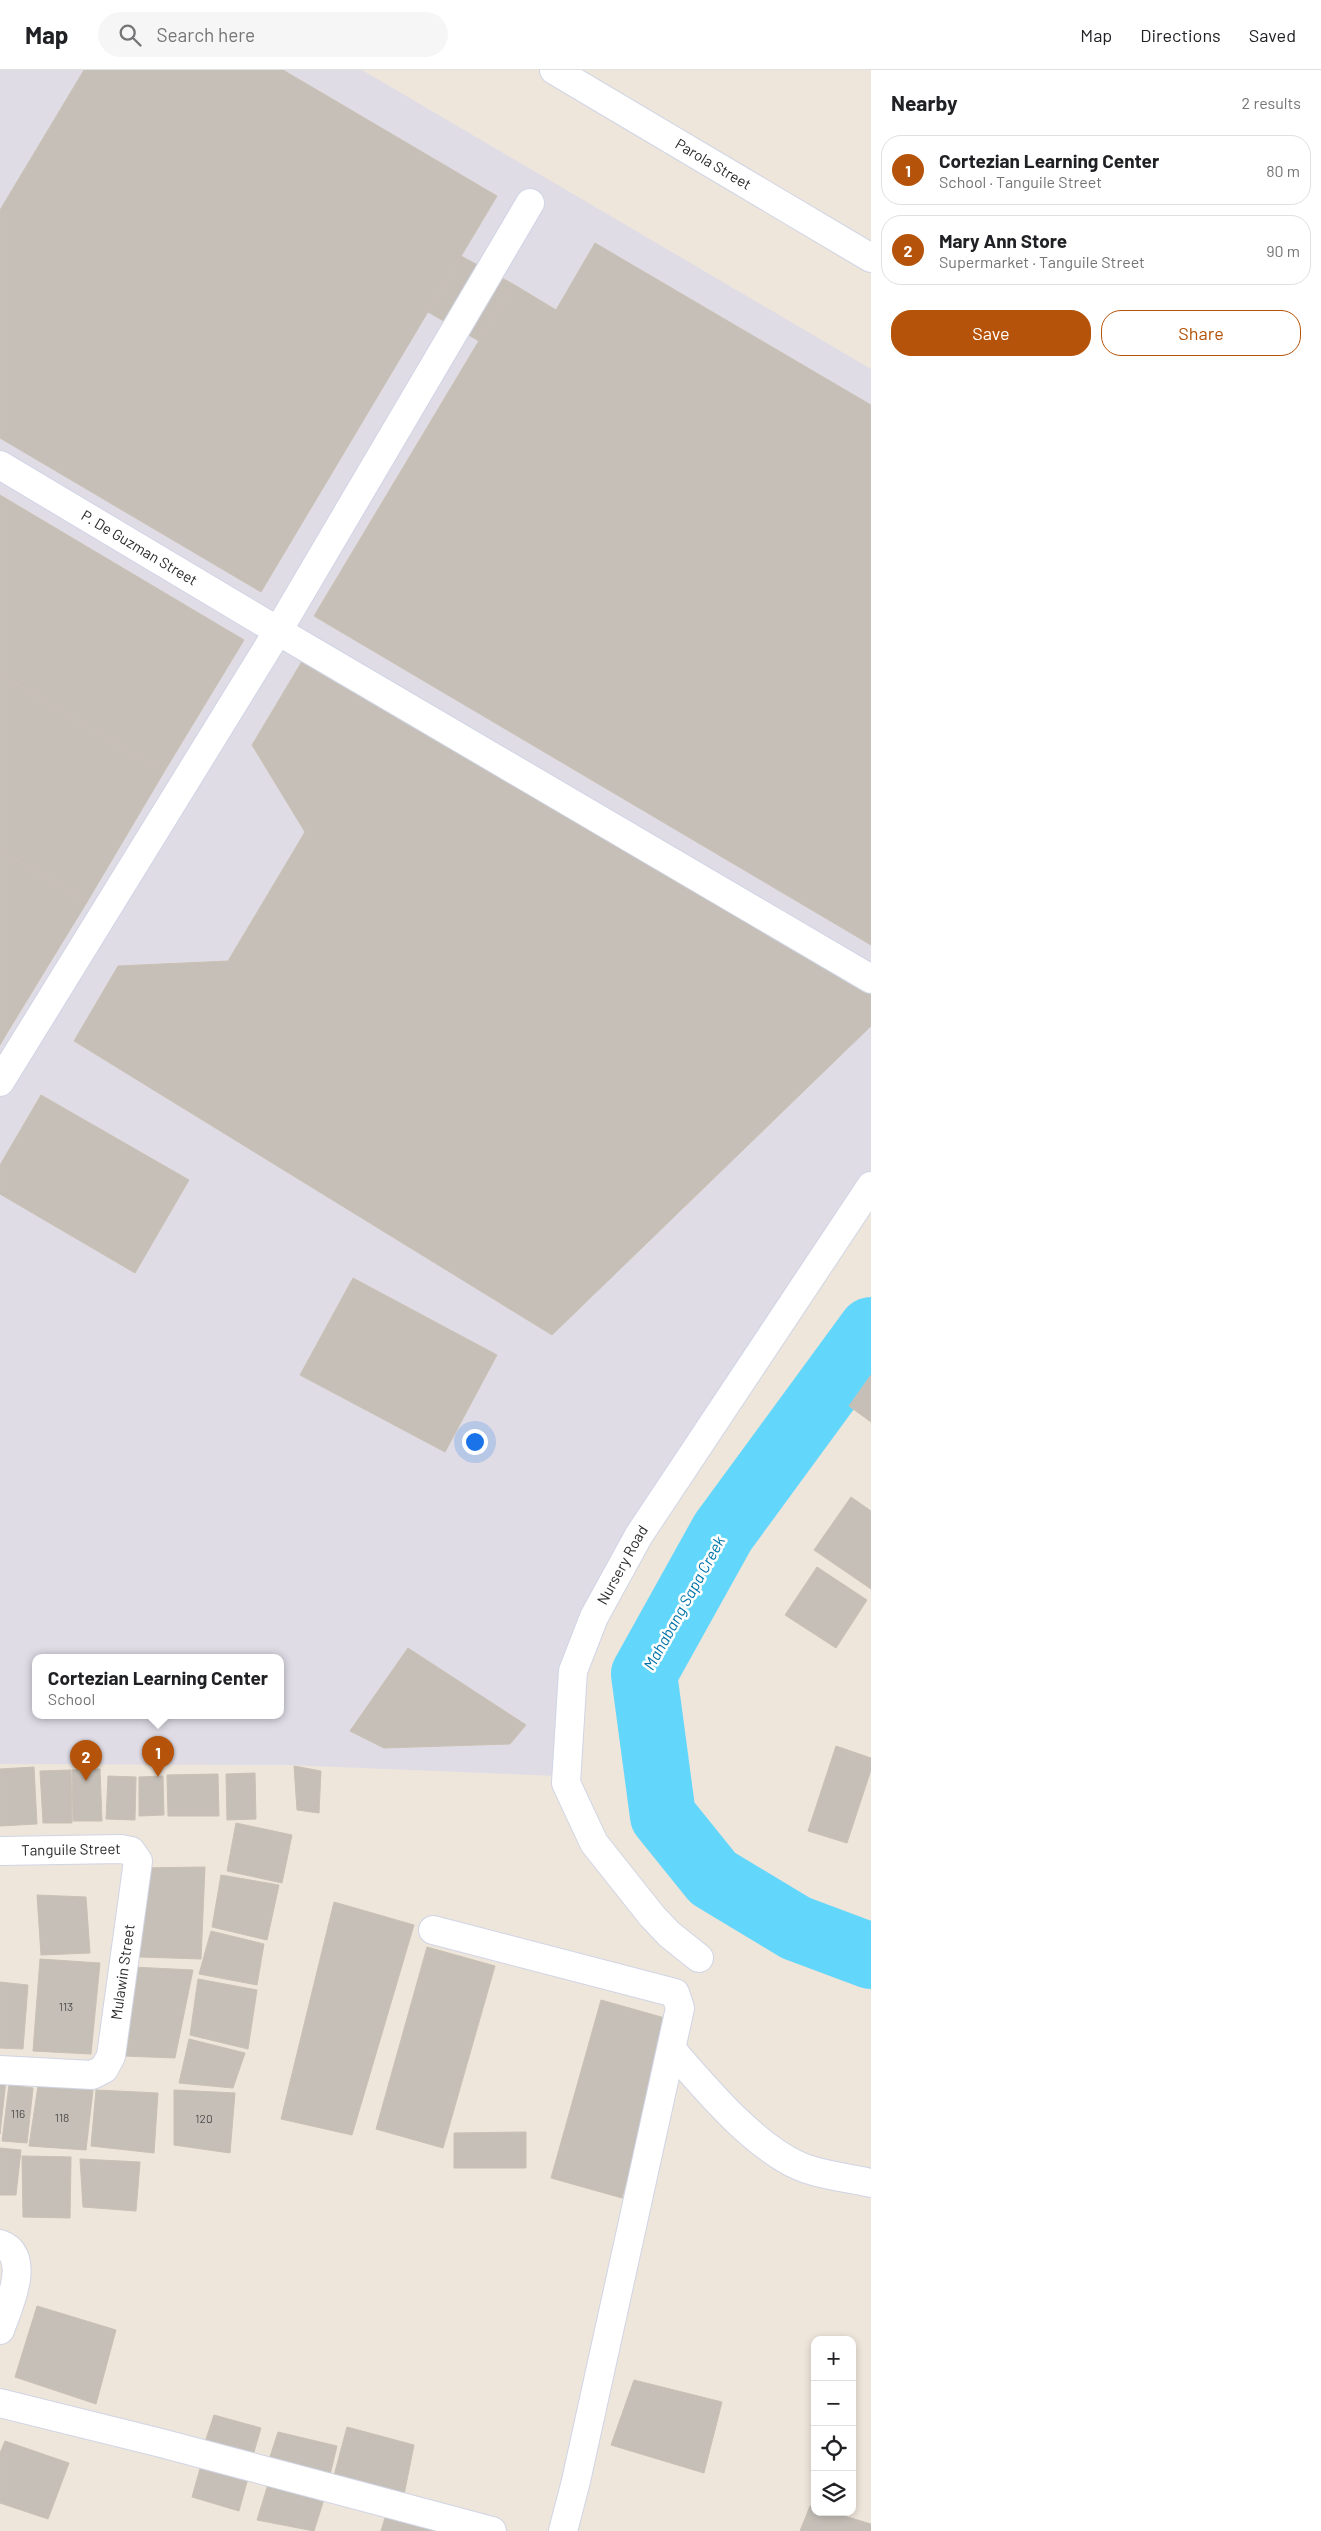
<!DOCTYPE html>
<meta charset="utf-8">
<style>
body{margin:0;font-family:Barlow,sans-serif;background:#f6f6f6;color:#202124}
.controls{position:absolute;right:15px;bottom:15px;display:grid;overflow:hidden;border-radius:10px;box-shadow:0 2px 8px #0003}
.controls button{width:45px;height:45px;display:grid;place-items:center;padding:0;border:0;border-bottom:1px solid #e0e0e0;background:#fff;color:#202124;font:25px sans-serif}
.you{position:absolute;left:474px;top:1371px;width:18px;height:18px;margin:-12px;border:4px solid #fff;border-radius:50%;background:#1a73e8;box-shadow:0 0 0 8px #1a73e833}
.badge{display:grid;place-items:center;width:32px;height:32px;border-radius:50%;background:#b45309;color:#fff;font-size:16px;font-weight:700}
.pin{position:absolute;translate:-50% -41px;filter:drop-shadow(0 1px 2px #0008)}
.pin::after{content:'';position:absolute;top:26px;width:18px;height:15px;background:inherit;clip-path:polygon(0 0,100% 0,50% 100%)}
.popup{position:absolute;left:32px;top:1584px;width:252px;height:65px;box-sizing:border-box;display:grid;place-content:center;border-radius:10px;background:#fff;filter:drop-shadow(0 1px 4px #0005);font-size:16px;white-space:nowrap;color:#757577}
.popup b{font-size:19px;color:#202124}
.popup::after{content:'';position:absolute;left:50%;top:100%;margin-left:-10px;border:10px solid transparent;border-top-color:#fff}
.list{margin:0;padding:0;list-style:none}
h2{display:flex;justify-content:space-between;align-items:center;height:65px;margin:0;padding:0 20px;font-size:21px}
h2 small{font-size:16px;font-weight:400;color:#757577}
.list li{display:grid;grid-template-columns:32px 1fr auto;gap:15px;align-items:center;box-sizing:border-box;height:70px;margin:0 10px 10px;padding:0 10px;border:1px solid #e0e0e0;border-radius:20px}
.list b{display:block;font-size:19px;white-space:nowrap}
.list p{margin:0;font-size:16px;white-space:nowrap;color:#757577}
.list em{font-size:16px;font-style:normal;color:#757577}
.actions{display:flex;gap:10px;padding:15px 20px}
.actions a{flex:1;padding:11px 0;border:1px solid #b45309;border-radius:20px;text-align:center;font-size:18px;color:#b45309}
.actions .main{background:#b45309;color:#fff}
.icon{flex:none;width:28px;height:28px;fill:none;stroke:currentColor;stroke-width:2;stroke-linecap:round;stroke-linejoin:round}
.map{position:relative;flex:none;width:871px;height:2461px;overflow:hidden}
header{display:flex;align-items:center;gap:30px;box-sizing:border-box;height:70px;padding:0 25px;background:#fff;border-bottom:1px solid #e0e0e0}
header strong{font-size:24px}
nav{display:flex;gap:28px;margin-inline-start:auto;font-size:18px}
.search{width:350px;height:45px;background:#f6f6f6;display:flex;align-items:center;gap:12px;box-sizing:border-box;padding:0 18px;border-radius:28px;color:#757577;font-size:19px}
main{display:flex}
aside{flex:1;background:#fff}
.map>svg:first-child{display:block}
.industrial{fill:#dfdce6;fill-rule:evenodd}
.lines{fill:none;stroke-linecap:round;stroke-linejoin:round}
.river{stroke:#63d7fb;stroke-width:66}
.building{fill:#c5bfb8;stroke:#cac1b4}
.minor-casing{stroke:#d0d5e5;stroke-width:30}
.minor{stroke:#fff;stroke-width:28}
.labels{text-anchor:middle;stroke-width:5;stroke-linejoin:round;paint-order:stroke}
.number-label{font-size:12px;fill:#514f4e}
.street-label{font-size:15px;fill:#2a2a2a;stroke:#fff}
.water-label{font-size:16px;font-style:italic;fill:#0074a9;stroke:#fff}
</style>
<header>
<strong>Map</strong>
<div class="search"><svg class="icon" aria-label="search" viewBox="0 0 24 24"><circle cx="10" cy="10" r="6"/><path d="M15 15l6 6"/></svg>Search here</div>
<nav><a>Map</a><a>Directions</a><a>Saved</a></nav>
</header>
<main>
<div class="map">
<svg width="871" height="2461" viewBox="0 0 871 2461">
<rect width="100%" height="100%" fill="#eee5db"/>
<path class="industrial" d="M0,0H362L871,299V1101L684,1371L612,1490L558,1706L289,1695L0,1694ZM36,1588H280V1646H36Z"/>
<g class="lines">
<polyline class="river" points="871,1260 723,1462 644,1604 663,1746 713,1808 796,1858 871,1886"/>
</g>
<g class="building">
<polygon points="84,0 283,0 497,126 261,522 0,368 0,140"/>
<polygon points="595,173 871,335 871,875 314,546 513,214 556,240"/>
<polygon points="461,186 513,214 479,271 428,242"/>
<polygon points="0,425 244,570 164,702 0,604"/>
<polygon points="304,588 871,920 871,956 552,1265 74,971 118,896 228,891 305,762 252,675"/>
<polygon points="0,604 164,702 87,832 0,780"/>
<polygon points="0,780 87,832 7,963 0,959"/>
<polygon points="0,959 7,963 0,975"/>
<polygon points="41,1025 189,1110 135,1203 0,1124 0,1095"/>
<polygon points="353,1208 497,1285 445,1382 300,1305"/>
<polygon points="871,1305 871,1352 849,1336"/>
<polygon points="851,1427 871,1441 871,1519 814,1480"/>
<polygon points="817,1497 867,1530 836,1578 785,1545"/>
<polygon points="408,1578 526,1655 510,1674 384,1678 350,1661"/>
<polygon points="836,1676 871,1688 871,1700 847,1773 808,1761"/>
<polygon points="294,1696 321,1701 319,1743 297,1740"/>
<polygon points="34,1697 37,1754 0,1756 0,1699"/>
<polygon points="100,1699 102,1751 73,1751 72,1700"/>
<polygon points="71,1700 72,1753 43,1753 40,1701"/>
<polygon points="255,1703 256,1749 227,1750 226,1704"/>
<polygon points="218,1704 219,1746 168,1746 167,1705"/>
<polygon points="108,1706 136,1707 135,1750 106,1749"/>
<polygon points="163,1706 164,1745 139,1746 139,1707"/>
<polygon points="236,1753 292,1765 282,1813 227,1801"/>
<polygon points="205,1797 201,1889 140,1887 137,1798"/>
<polygon points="221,1805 279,1815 267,1870 212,1857"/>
<polygon points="37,1825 86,1827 90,1883 41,1885"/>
<polygon points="334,1832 414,1855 352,2065 281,2049"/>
<polygon points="211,1861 264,1874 257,1915 199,1904"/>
<polygon points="427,1877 495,1896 443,2078 376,2059"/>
<polygon points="40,1889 100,1893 91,1984 33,1981"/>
<polygon points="132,1897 193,1900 175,1988 124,1986"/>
<polygon points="198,1909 257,1920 248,1979 190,1965"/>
<polygon points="0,1912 28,1915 23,1979 0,1978"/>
<polygon points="601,1930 672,1950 622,2128 551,2108"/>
<polygon points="189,1969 245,1983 233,2018 179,2013"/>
<polygon points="0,2009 6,2010 0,2064"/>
<polygon points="9,2015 33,2018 27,2073 2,2071"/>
<polygon points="38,2016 93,2020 86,2080 29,2076"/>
<polygon points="96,2020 158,2023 154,2083 91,2076"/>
<polygon points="174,2020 235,2023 230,2083 174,2075"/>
<polygon points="526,2062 526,2098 454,2098 454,2063"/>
<polygon points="0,2078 21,2080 16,2125 0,2125"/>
<polygon points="22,2086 71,2087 70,2148 23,2147"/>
<polygon points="80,2089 140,2092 136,2141 83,2137"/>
<polygon points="37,2236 116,2260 96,2334 15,2307"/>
<polygon points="634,2310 722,2332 704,2403 611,2375"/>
<polygon points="214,2345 261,2358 252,2389 204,2375"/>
<polygon points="347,2357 414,2375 403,2430 332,2413"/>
<polygon points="278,2362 337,2376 329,2409 268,2393"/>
<polygon points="5,2371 69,2393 48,2449 0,2433 0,2383"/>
<polygon points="201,2395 248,2408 239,2441 192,2427"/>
<polygon points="269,2411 325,2426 314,2461 257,2450"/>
<polygon points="810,2436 815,2437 815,2442 831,2442 871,2454 871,2461 800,2461"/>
<polygon points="387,2441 455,2461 381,2461"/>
</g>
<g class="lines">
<defs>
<g id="minor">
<path id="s1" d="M554,0L871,188"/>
<path id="s2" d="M0,395L278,561L871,909"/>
<polyline points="0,1012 278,561 530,133"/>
<path id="s3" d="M0,1781L121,1779L131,1781L138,1791L111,1986L104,1999L92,2005L0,2000"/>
<polyline points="433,1860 675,1923 680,1938 576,2411 563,2461"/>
<path id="s4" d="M699,1888L669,1864L652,1846L594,1773L566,1713L573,1601L594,1547L639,1465L871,1116"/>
<path d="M672,1980C706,2019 758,2082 807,2099C827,2106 850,2108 871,2113"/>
<path d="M0,2174C33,2185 8,2238 0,2260"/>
<polyline points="0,2333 161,2373 492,2461"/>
</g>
</defs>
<use href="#minor" class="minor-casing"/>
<use href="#minor" class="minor"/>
</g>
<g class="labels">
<g class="number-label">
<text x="66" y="1941">113</text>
<text x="18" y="2048">116</text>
<text x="62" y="2052">118</text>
<text x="204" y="2053">120</text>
</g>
<g class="street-label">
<text dy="5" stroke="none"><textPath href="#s1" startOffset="185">Parola Street</textPath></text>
<text dy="5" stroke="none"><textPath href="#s2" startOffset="162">P. De Guzman Street</textPath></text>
<text dy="5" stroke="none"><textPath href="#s4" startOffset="452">Nursery Road</textPath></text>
<text dy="5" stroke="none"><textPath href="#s3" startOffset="71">Tanguile Street</textPath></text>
<text transform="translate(123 1902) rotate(-82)" y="5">Mulawin Street</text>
</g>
<g class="water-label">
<text transform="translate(684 1533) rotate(-61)" y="6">Mahabang Sapa Creek</text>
</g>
</g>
</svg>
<div class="controls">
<button>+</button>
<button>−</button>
<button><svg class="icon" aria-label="locate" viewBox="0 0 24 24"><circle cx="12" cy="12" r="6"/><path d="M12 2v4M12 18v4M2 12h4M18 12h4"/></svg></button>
<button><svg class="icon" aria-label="layers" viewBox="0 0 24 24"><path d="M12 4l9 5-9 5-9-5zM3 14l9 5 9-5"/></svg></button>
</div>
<div class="you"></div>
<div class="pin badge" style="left:158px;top:1707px">1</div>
<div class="popup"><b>Cortezian Learning Center</b>School</div>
<div class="pin badge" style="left:86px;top:1711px">2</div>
</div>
<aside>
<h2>Nearby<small>2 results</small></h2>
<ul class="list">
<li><span class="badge">1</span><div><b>Cortezian Learning Center</b><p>School · Tanguile Street</p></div><em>80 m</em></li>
<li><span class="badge">2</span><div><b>Mary Ann Store</b><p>Supermarket · Tanguile Street</p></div><em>90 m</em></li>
</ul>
<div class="actions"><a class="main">Save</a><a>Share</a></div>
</aside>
</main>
